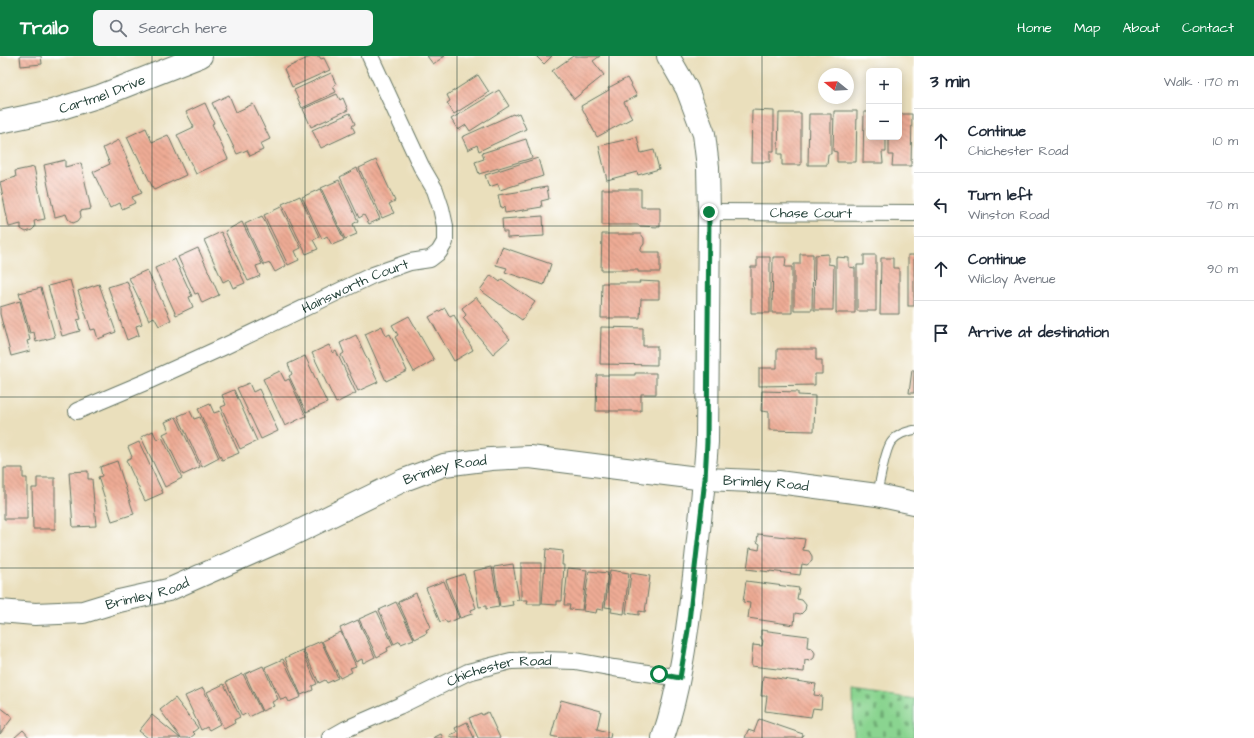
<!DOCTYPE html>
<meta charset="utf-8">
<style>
body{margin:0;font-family:"Architects Daughter",sans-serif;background:#f6f6f7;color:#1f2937}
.controls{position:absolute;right:12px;top:12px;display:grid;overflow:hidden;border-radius:6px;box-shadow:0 2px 10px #0003}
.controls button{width:36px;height:36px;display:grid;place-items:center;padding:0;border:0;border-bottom:1px solid #e0e1e3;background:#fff;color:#1f2937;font:20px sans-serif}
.compass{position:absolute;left:818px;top:12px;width:36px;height:36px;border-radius:50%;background:#fff;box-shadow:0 2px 10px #0003;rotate:288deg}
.stop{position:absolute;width:12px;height:12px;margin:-9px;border:3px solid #0b8043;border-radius:50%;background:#fff}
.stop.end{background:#0b8043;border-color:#fff;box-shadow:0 1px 4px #0008}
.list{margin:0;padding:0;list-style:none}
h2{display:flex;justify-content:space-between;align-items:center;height:52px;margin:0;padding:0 16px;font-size:17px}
h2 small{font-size:13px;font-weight:400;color:#747a83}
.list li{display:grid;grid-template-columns:26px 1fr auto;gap:12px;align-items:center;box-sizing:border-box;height:64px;padding:0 16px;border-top:1px solid #e0e1e3}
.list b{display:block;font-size:15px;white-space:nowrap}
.list p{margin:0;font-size:13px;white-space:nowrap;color:#747a83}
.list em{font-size:13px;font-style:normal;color:#747a83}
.icon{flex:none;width:22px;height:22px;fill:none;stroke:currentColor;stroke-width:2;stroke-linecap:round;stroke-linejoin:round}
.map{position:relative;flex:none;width:914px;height:682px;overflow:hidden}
header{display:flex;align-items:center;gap:24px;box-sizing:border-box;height:56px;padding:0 20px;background:#0b8043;color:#fff}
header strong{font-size:19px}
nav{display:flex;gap:22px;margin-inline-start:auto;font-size:14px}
.search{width:280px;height:36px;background:#f6f6f7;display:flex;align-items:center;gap:10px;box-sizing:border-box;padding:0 14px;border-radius:6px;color:#747a83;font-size:15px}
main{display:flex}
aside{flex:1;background:#fff}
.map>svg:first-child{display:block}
.cemetery{fill:url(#cemetery-stones);stroke:#548862}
.building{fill:url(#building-back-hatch)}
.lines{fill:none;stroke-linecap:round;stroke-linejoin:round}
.lane-casing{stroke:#667664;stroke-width:10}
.street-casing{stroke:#667664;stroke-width:18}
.secondary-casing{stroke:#667664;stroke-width:24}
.lane{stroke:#fff;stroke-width:8}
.street{stroke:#fff;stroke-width:16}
.secondary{stroke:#fff;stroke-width:22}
.route{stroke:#0b8043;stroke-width:5}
.grid{fill:none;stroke:#1f3d34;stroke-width:1;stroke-opacity:0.55}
.labels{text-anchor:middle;stroke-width:3;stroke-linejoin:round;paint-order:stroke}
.street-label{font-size:14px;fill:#1f3d34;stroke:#fff}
</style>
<header>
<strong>Trailo</strong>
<div class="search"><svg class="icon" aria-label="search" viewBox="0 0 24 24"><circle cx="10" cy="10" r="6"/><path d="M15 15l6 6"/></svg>Search here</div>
<nav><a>Home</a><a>Map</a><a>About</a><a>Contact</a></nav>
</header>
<main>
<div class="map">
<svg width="914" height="682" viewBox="0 0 914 682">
<defs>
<pattern id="cemetery-stones" width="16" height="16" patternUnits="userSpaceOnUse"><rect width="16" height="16" fill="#8ad490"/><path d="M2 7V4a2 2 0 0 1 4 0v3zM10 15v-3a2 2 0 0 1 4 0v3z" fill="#70ad76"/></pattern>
<pattern id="building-back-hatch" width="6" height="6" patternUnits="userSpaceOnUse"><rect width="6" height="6" fill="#eeab94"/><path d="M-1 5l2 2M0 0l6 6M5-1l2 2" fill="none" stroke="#c08c7a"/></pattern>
</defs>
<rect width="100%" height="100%" fill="#fff"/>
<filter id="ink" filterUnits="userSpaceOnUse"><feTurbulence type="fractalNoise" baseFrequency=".025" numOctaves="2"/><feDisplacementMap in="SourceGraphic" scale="8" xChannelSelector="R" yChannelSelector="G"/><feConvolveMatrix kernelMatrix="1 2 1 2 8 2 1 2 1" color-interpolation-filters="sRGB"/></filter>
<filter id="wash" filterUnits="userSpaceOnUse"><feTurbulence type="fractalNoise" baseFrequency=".012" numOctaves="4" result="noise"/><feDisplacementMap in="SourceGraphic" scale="16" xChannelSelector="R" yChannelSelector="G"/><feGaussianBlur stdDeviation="0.9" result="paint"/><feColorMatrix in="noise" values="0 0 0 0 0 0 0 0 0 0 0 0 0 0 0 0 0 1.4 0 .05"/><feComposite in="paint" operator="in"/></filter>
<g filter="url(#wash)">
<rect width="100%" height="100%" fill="#eadfbc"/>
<polygon class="cemetery" points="853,634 914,643 914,682 854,682"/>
<g id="blocks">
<g class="building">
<polygon points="20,0 41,0 42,8 21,10"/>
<polygon points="312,0 319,0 321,3 324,2 330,14 292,31 284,13"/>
<polygon points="427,0 445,0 433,8"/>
<polygon points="536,0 552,0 544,8"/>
<polygon points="573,0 600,0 593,5 604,19 574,43 552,15"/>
<polygon points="331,17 336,28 333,30 336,36 302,52 294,34"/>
<polygon points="478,19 489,36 454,58 447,47 450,45 447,39"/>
<polygon points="627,22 637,40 624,46 632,62 597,81 581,50 609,34 608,32"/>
<polygon points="499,34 509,50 470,75 466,69 458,74 451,63"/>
<polygon points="337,38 340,44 343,42 348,54 311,71 303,53"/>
<polygon points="229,39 236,56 253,48 270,83 260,88 263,94 250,100 247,94 237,98 212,47"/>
<polygon points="205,47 214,67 212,68 228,103 196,118 177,79 194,71 186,56"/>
<polygon points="752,54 774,55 774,95 770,95 770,106 751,106"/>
<polygon points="834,55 857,55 856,106 837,106 837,96 833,95"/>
<polygon points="864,56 869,56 869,81 886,81 886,96 882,96 883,107 863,107"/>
<polygon points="350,57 355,68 352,70 355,76 321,92 312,74"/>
<polygon points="519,57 526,73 479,95 477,89 468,94 462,81 513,58 514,59"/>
<polygon points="779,57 801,57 801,109 782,109 782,98 778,98"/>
<polygon points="809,58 831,58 831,98 828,98 827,109 808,109"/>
<polygon points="899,58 912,58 911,110 892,110 893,99 889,99 889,81 899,81"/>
<polygon points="146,72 152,86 168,79 186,119 154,134 136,97 135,98 127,81"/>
<polygon points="637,81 641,97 654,94 659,113 638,119 637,116 607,124 599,90"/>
<polygon points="526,83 532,102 479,118 475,106 484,103 482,97"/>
<polygon points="119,84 127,102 126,102 142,137 132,141 135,147 122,153 120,147 110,152 93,116 110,108 103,92"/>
<polygon points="538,102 543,120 500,134 498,128 489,131 485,119"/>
<polygon points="65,104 65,111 81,107 91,153 80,155 81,161 78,165 73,167 68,163 66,158 55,161 48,130 44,109"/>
<polygon points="376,104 395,145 389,148 394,157 382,162 359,112"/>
<polygon points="34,111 45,163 34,165 35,171 32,174 26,176 21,173 21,168 9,171 0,126 16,121 15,115"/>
<polygon points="357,112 380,163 369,168 364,159 359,162 340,121"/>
<polygon points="339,124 358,165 353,168 357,178 345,183 321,132"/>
<polygon points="547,131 549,143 541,145 542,151 505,157 504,151 501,152 498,139"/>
<polygon points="320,133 344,184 332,189 327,180 322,183 302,141"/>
<polygon points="602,133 641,133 641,151 660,151 660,171 639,170 639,169 602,169"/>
<polygon points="300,140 319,181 313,184 318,193 306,198 282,148"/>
<polygon points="281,151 301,192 295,195 299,204 288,209 264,159"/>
<polygon points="262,160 286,210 275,216 270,207 264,209 245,168"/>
<polygon points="543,160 544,180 507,182 507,176 503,176 502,163"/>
<polygon points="242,166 262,208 256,210 260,220 248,225 225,175"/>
<polygon points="221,176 245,227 233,232 229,223 223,226 204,184"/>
<polygon points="602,178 641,178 644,182 644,188 641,192 641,196 660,196 660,216 638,216 638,214 601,214"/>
<polygon points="502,191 551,208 544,229 505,216 507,212 496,209"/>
<polygon points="198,192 219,239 202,247 198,237 195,238 178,201"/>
<polygon points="800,198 813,198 812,254 794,254 794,208 800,208"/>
<polygon points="828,198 828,208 834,209 833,254 814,254 815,199"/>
<polygon points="864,199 876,199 876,255 857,255 857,209 864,209"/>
<rect x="908" y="199" width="6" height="51"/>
<polygon points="757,201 770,201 770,257 751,257 751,211 757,211"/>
<polygon points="773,201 786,201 785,211 792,211 792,257 772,257"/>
<polygon points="836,201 849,202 849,211 855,212 855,257 836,257"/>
<polygon points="881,202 893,202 893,212 899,212 899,258 880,258"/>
<polygon points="175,203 192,240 189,241 193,251 176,259 155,212"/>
<polygon points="147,214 171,264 159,270 154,261 149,264 129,222"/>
<polygon points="491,219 500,226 502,223 535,246 522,264 480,234"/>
<polygon points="70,224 81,263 77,264 80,275 62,280 48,230"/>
<polygon points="127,225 142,268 136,270 139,279 127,284 108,231"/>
<polygon points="639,225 659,226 659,243 641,243 640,262 601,262 602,227 640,227"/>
<polygon points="99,228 116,276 98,283 95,273 91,274 78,235"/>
<polygon points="41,232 55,281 36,286 34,276 30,277 19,237"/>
<polygon points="476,241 510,283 493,298 463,262 466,259 462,252"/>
<polygon points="20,245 30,284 27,285 30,295 11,300 0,258 0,251"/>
<polygon points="445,252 450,261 454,259 473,294 454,305 429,261"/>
<polygon points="409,260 434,304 414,316 395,281 398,279 392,269"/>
<polygon points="382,270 386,280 390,278 407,315 386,325 365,278"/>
<polygon points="601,271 643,272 643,290 657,290 657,309 600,308"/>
<polygon points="356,279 378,326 358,335 341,299 344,297 340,287"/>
<polygon points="329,289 333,297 336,295 356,337 336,347 312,297"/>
<polygon points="777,293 816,293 816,304 822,304 822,318 815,318 815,329 759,330 759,312 777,312"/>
<polygon points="305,300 327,347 306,356 289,320 292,318 288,308"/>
<polygon points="912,314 914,314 914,337 909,337"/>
<polygon points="280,315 285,325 289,323 306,360 285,370 263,323"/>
<polygon points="635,317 656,317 656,338 641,338 641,355 596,355 597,319 635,319"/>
<polygon points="249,327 253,336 259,333 278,375 261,383 237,332"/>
<polygon points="234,334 257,385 240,393 221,351 226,349 222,339"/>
<polygon points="762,335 798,336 798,339 815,340 814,375 769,374 769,356 761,355"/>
<polygon points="210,348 214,357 220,355 239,397 222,404 198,353"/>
<polygon points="190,355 194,363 200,361 219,402 202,411 178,360"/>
<polygon points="176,361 200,411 183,419 163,378 169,375 165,366"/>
<polygon points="153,375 157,384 162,381 182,422 165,431 141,381"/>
<polygon points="139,386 163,437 145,445 126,404 132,401 128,391"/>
<polygon points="117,405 134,458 112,465 98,421 102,420 100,411"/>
<polygon points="4,412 23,412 23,422 27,422 27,463 4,463"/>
<polygon points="88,415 88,423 92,423 96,470 73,471 69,416"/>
<polygon points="37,422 55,422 55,473 33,473 32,432 37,432"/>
<polygon points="758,478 805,483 803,494 809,495 812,500 812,505 807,509 802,508 800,519 770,515 770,516 747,513 750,492 759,494 760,488 757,486"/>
<polygon points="546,493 563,495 562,509 564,509 562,545 557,545 557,549 542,548"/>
<polygon points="521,507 541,507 541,548 527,548 528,544 521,544"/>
<polygon points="513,508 519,544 512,545 513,549 500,551 494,511"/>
<polygon points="492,511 499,551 486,553 486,550 479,551 473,515"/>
<polygon points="568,512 587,514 582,554 569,553 570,549 564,549"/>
<polygon points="610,514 629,517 624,558 611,556 612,552 605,551"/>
<polygon points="589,515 608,517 603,554 597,553 596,557 583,555"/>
<polygon points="631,517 650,520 645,556 639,555 639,559 626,557"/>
<polygon points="464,518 476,552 471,554 472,558 460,562 446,524"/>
<polygon points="444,525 459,562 447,567 445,564 440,566 426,532"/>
<polygon points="746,525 799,532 797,543 802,544 806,549 805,554 801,558 795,557 794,569 748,562 750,547 743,546"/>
<polygon points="416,537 431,571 426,574 427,577 415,583 398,546"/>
<polygon points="396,546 414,583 401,588 400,585 394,588 379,554"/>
<polygon points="377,555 393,589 387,592 388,595 377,601 359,563"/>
<polygon points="358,564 375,601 363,607 362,603 356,606 340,572"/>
<polygon points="761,574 808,580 807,591 812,592 815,597 814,602 810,605 805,604 804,616 751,610 753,589 762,590 763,585 761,582"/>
<polygon points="341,576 356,610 350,612 352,616 340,622 322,585"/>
<polygon points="321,585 338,622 327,627 325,624 319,627 303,593"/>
<polygon points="302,594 317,628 312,630 313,634 301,639 285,602"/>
<polygon points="283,603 301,641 289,646 287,642 281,644 265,611"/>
<polygon points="263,610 278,643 272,646 274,650 262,655 245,618"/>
<polygon points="243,618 261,655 249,661 247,657 242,660 226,626"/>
<polygon points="763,620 816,628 814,639 822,640 821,653 813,652 811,661 765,655 767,640 761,640"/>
<polygon points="224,628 240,661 234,664 235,667 224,673 207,636"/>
<polygon points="203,632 220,668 209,674 207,671 201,674 185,640"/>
<polygon points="175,642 198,672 193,676 195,678 190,682 181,682 160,654"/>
<polygon points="561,644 601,655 597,673 611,677 610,682 560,682 551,680"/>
<polygon points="0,651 13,661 0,678"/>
<polygon points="488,656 500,682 478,682 469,662 481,657 482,659"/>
<polygon points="152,659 180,682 148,682 139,675"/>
<polygon points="759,663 803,678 802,682 745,682 748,674 754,676"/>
<polygon points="467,666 474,682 452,682 450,679 457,676 455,672"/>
<polygon points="23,674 30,682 14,682"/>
<polygon points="441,678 443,682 433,682"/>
</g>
</g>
</g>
<g filter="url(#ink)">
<use href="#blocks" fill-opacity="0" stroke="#667664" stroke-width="1"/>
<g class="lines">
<defs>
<path id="lane" d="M877,438C880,427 885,392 892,385C898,378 905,376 914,374"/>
<g id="street">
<path id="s1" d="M709,156L914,157"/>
<path id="s2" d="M77,355L148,325L223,291L373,219L410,206L430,203L439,196L445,186V170L441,152L435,134L421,110L370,0"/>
<path id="s3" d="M330,682L346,673L399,650L468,616L511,605L543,604L575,605L614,612L680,622"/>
</g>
<g id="secondary">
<path id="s4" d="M0,66L52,55L100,40L201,0"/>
<path id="s5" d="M0,555L35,558L83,556L119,545L168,534L277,486L404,424L444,409L491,403L530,401L705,423L778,426L877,439L914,447"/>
<path d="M663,682C681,629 687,576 694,520C699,476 704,431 707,386L709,156L708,111L704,78L687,33L668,0"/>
</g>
</defs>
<use href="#lane" class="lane-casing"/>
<use href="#street" class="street-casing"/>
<use href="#secondary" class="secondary-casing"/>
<use href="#lane" class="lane"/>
<use href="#street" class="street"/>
<use href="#secondary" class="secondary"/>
</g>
</g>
<g class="lines" filter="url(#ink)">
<polyline class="route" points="659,618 680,622 688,574 705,423 707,386 709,156"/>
</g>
<path class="grid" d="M152,0V682M305,0V682M457,0V682M609,0V682M762,0V682M0,170H914M0,341H914M0,512H914"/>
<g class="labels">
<g class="street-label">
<text dy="5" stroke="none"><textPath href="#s4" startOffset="106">Cartmel Drive</textPath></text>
<text dy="5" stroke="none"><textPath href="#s1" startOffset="102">Chase Court</textPath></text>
<text dy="5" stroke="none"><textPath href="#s2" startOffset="305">Hainsworth Court</textPath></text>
<text dy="5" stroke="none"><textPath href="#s5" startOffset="474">Brimley Road</textPath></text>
<text dy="5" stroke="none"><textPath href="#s5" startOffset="798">Brimley Road</textPath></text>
<text dy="5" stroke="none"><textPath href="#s5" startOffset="150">Brimley Road</textPath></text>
<text dy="5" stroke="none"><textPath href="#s3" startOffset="184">Chichester Road</textPath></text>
</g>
</g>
</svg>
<div class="controls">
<button>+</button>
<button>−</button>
</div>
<svg class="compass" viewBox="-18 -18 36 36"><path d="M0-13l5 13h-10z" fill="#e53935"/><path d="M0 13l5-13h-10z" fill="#747a83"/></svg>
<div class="stop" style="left:659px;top:618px"></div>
<div class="stop end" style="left:709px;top:156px"></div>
</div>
<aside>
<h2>3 min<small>Walk · 170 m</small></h2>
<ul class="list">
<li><svg class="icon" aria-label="ahead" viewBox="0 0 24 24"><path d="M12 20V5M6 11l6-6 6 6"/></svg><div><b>Continue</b><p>Chichester Road</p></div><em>10 m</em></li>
<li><svg class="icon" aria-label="left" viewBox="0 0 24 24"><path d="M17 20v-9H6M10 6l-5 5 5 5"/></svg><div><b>Turn left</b><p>Winston Road</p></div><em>70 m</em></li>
<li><svg class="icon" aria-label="ahead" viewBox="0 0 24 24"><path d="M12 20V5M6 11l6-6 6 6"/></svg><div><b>Continue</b><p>Wilclay Avenue</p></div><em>90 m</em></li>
<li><svg class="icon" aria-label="arrive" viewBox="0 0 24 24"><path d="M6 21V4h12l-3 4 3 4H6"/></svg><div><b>Arrive at destination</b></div></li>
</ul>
</aside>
</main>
